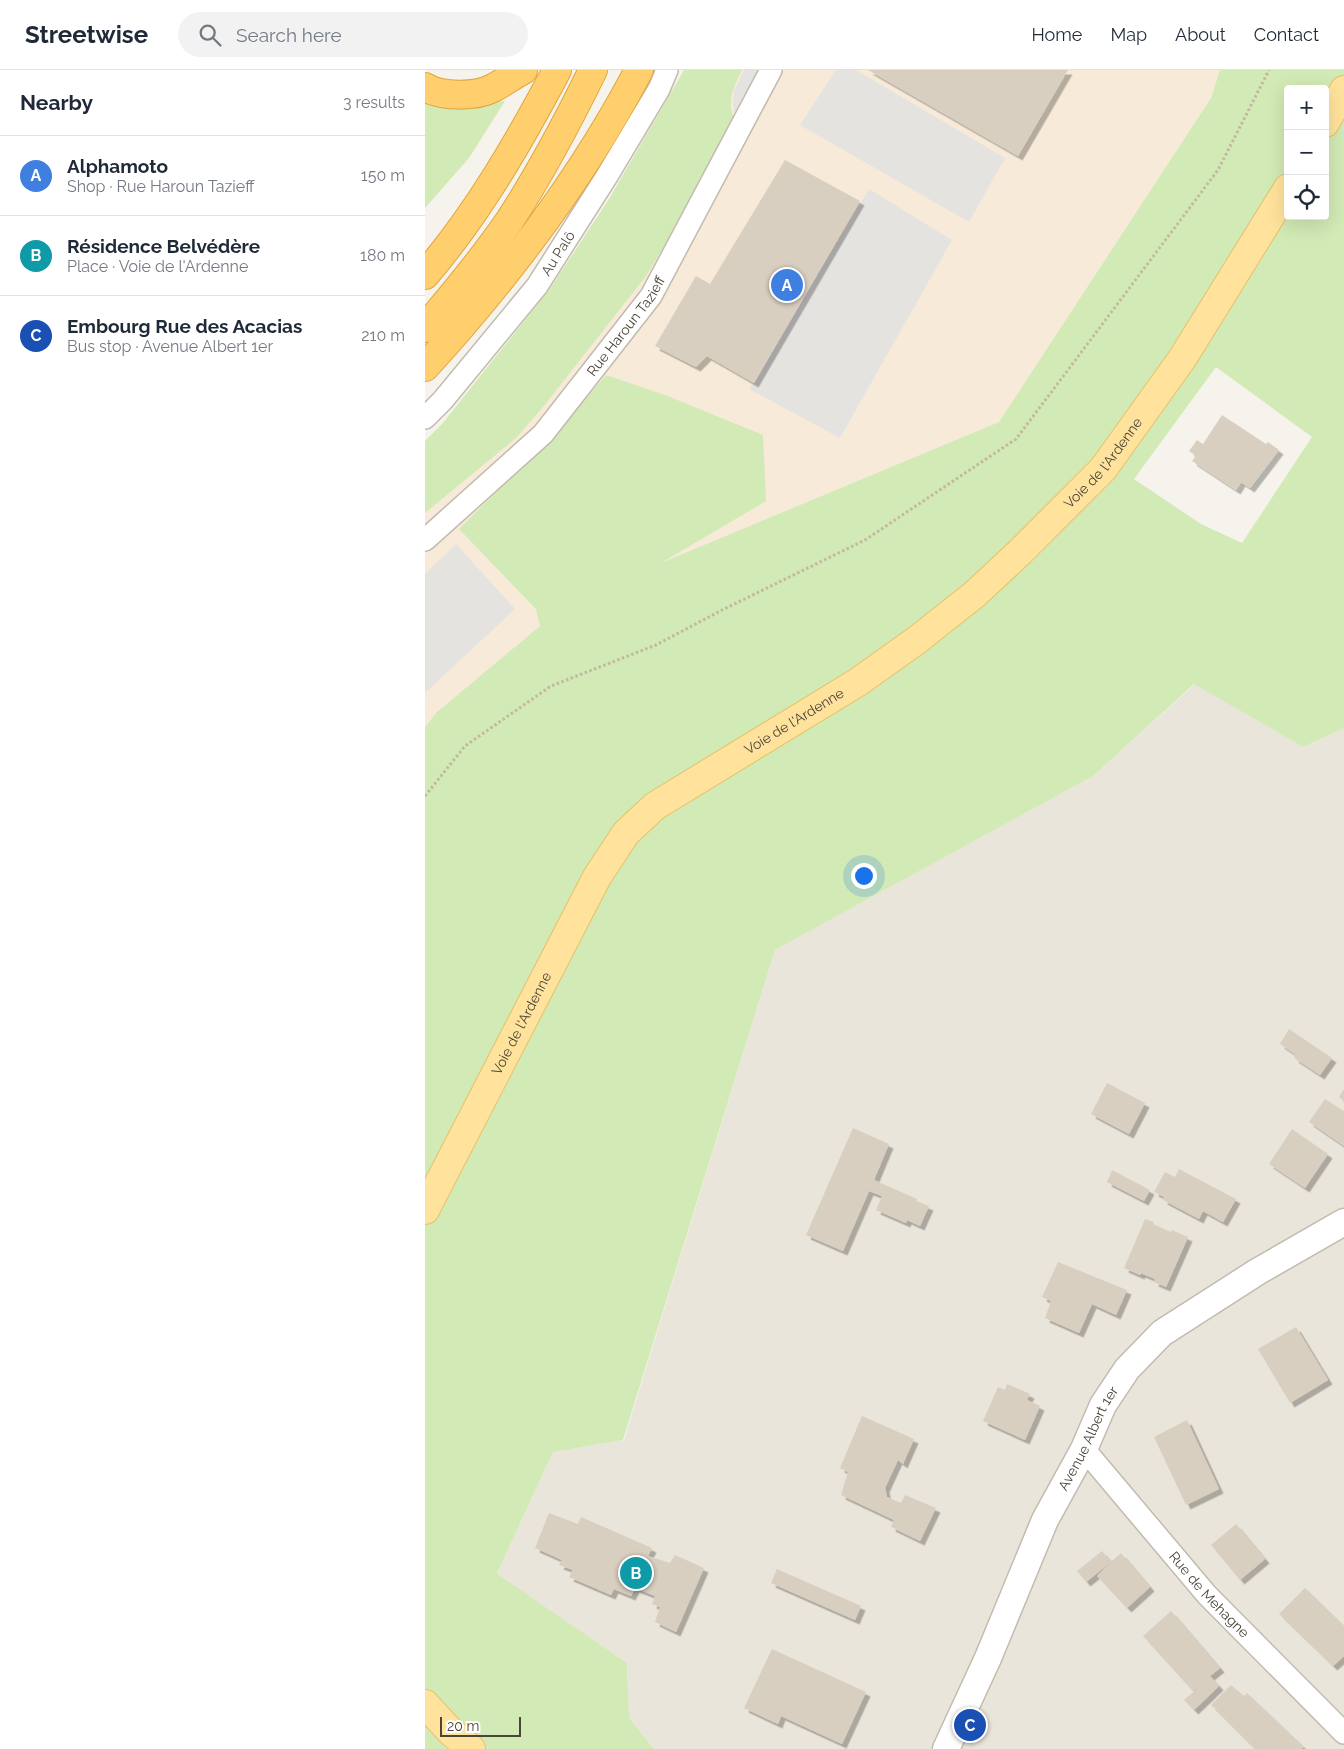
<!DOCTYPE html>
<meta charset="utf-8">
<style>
body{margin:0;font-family:Raleway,sans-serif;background:#f2f2f3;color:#1f2937}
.controls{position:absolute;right:15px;top:15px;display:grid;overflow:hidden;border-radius:5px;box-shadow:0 5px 20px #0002}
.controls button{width:45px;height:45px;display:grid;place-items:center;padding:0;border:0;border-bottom:1px solid #e0e1e3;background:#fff;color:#1f2937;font:25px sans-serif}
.scale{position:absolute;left:15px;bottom:12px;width:81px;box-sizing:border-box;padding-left:5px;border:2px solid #4b4439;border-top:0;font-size:14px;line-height:18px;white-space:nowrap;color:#4b4439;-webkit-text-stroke:4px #fff;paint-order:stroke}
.you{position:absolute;left:438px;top:805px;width:18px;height:18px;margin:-12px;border:4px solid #fff;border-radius:50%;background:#1a73e8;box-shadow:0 0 0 8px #1a73e833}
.badge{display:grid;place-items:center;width:32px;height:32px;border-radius:50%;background:#fc3f1d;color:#fff;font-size:16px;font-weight:700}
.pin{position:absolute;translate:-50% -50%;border:2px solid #fff;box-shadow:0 1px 5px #0006}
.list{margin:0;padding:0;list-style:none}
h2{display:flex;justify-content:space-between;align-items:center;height:65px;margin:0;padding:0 20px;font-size:21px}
h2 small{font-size:16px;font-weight:400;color:#747a83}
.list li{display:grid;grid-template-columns:32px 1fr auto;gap:15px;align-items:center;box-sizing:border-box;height:80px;padding:0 20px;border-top:1px solid #e0e1e3}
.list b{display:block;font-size:19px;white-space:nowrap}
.list p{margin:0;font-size:16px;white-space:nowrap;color:#747a83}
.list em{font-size:16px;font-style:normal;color:#747a83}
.icon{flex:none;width:28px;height:28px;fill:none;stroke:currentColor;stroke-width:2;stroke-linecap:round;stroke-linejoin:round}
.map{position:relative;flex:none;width:919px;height:1679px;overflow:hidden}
header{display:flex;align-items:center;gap:30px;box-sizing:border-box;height:70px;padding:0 25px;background:#fff;border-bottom:1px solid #e0e1e3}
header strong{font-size:24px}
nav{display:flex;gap:28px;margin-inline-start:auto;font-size:18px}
.search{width:350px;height:45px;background:#f2f2f3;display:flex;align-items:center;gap:12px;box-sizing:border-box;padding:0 18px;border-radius:28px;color:#747a83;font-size:19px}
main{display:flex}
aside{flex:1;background:#fff}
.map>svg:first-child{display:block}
.residential{fill:#eae5da}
.commercial{fill:#f7ead8}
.green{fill:#d2eab5;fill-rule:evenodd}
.parking{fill:#e5e3e0}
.building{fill:#d8cfc1;filter:url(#shadow)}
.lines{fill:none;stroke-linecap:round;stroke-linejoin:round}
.minor-casing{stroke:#c2bbae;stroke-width:24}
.tertiary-casing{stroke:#c2bbae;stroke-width:29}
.primary-casing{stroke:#e6c16a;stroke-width:30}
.motorway-casing{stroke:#e0a43c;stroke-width:30}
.path{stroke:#c4b79f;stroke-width:3;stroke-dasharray:2.5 2.5;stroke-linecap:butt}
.minor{stroke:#fff;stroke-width:21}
.tertiary{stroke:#fff;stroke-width:26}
.primary{stroke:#ffe39c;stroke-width:28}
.motorway{stroke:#ffcf6e;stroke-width:28}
.labels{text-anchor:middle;stroke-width:4;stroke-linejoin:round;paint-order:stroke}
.street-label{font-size:14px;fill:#4b4439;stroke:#fff}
</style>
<header>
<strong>Streetwise</strong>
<div class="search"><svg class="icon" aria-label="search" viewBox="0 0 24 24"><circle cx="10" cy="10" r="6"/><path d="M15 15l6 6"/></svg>Search here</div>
<nav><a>Home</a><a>Map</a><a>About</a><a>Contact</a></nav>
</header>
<main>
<aside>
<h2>Nearby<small>3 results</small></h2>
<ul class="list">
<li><span class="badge" style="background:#3f7fe0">A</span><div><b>Alphamoto</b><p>Shop · Rue Haroun Tazieff</p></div><em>150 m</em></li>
<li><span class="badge" style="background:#0f9aa8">B</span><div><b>Résidence Belvédère</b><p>Place · Voie de l'Ardenne</p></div><em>180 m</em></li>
<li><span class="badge" style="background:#1a4fb4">C</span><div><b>Embourg Rue des Acacias</b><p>Bus stop · Avenue Albert 1er</p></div><em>210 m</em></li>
</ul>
</aside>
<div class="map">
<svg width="919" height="1679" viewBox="0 0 919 1679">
<defs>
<filter id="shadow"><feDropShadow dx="4.5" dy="4.5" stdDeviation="0" flood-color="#0004"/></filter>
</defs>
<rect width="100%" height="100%" fill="#f6f3ec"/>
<polygon class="residential" points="770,614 878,677 919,658 919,1679 229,1679 204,1648 202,1593 72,1505 128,1382 199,1370 350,880 668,706"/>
<polygon class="commercial" points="277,0 795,0 786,28 574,352 231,495 115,556 12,642 0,657 0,377 215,116"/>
<g class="green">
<path d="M259,0H317C308,20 299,34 313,54L221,206L118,337L91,368L0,443V371L17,354L124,220L184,129Z"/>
<path d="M795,0H919V658L878,677L769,614L668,706L350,880L198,1370L128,1382L72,1504L202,1593L204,1648L229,1679H0V657L12,642L115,556L111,539L34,459L136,358L181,305L240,325L338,365L341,431L236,493L574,352L786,28ZM863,19H900V146H863ZM791,297L887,367L817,473L776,454L709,409Z"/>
<polygon points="0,26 33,36 80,31 44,88 0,138"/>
</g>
<g class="parking">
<polygon points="319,0 343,0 315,53 310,44 308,35 309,21"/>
<polygon points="411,0 431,0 580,88 544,152 375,55"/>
<polygon points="444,119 527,170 415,368 324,319"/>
<polygon points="31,474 90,539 0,623 0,504"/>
</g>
<g class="building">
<polygon points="443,0 643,0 593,86"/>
<polygon points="360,90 435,131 329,313 282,286 271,297 230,276 271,206 285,214"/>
<polygon points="797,345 841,374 843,372 854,380 825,418 816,412 811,420 767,391 771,386 764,381 772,370 778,374"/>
<polygon points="864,959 907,988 895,1005 869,988 871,985 855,974"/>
<polygon points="682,1013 720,1033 704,1064 666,1044"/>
<polygon points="919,1019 919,1031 914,1027"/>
<polygon points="900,1029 919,1041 919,1076 884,1052"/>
<polygon points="428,1058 464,1074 449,1110 492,1129 491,1131 504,1136 495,1156 482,1150 481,1153 451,1140 457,1126 444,1121 418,1181 381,1165"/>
<polygon points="867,1059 903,1084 880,1118 844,1094"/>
<polygon points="754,1099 811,1129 798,1152 778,1141 774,1149 738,1130 739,1127 729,1122 740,1102 750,1107"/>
<polygon points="687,1100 725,1120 719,1131 682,1112"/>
<polygon points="720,1149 729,1152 728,1154 746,1162 747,1160 763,1167 741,1217 729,1212 730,1209 716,1203 715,1205 699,1198"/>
<polygon points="633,1192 702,1220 691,1245 667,1234 654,1263 620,1248 626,1231 617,1227"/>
<polygon points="871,1257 903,1310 865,1333 833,1279"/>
<polygon points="582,1314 605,1324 602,1330 615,1336 600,1370 558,1351 573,1317 580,1320"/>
<polygon points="437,1346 489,1369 478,1394 473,1390 460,1418 462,1427 476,1433 480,1425 511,1438 495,1471 466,1457 469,1450 416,1425 423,1402 415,1398"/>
<polygon points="762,1350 794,1419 761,1435 729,1367"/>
<polygon points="124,1443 153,1454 156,1447 227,1478 223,1486 245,1493 250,1485 279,1498 251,1562 230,1552 235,1537 227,1534 230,1526 210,1518 206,1526 189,1519 186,1525 144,1507 148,1500 134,1495 137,1490 110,1478"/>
<polygon points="811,1454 840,1489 815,1510 786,1475"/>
<polygon points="677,1481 686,1492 696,1483 725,1517 702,1538 672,1506 686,1492 661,1512 652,1501"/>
<polygon points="352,1499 436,1536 430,1550 346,1513"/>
<polygon points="880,1518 919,1556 919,1586 908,1596 854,1544"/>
<polygon points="746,1541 795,1598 785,1606 794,1616 769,1640 759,1630 774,1617 768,1621 718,1566"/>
<polygon points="347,1579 441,1622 417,1674 356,1646 353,1654 319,1638"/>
<polygon points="806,1615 819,1626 822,1623 879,1677 876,1679 830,1679 786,1635"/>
</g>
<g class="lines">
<defs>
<g id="minor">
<path id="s1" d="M0,348L18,330L112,216L182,106L234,19L242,0"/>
<path id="s2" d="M0,470L118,364L226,226L346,0"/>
<path id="s3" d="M659,1379L782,1525L919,1663"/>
</g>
<g id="tertiary">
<path id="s4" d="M521,1679L563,1588L620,1450L659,1379L678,1335L702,1299L737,1263L832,1202L919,1152"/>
</g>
<g id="primary">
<polyline points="900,53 919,20"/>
<path id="s5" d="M0,1140L172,807L201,763L230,736L433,612L492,570L550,524L595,482L678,399L757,289L863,118"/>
<polyline points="0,1634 25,1661 46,1679"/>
</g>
<g id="motorway">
<path d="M0,17C16,27 51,27 68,18C78,13 87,6 98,0"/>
<path d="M0,205C53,143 94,72 132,0"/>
<path d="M0,258C29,224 59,188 85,150C116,102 143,51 168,0"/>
<path d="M0,297C83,206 157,109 214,0"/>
</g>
</defs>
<use href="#minor" class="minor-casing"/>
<use href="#tertiary" class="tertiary-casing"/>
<use href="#primary" class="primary-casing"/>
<use href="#motorway" class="motorway-casing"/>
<polyline class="path" points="0,726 40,676 126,616 231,575 297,540 440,470 591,369 793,100 844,0"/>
<use href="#minor" class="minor"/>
<use href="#tertiary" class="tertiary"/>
<use href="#primary" class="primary"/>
<use href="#motorway" class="motorway"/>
</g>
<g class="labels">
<g class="street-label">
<text dy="5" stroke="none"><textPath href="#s1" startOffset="212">Au Palô</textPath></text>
<text dy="5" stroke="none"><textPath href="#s2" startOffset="295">Rue Haroun Tazieff</textPath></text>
<text dy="5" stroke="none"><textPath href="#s5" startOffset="1035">Voie de l'Ardenne</textPath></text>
<text dy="5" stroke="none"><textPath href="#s5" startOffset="630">Voie de l'Ardenne</textPath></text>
<text dy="5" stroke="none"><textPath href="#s5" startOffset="210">Voie de l'Ardenne</textPath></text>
<text dy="5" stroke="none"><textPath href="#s4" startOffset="342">Avenue Albert 1er</textPath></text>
<text dy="5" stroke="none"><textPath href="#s3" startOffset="192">Rue de Mehagne</textPath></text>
</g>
</g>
</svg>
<div class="controls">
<button>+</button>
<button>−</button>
<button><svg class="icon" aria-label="locate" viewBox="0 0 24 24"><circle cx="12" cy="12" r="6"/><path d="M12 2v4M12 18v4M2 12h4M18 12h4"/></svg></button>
</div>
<div class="scale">20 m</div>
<div class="you"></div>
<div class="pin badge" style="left:362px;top:215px;background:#3f7fe0">A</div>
<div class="pin badge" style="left:211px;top:1503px;background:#0f9aa8">B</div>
<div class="pin badge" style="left:545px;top:1655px;background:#1a4fb4">C</div>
</div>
</main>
